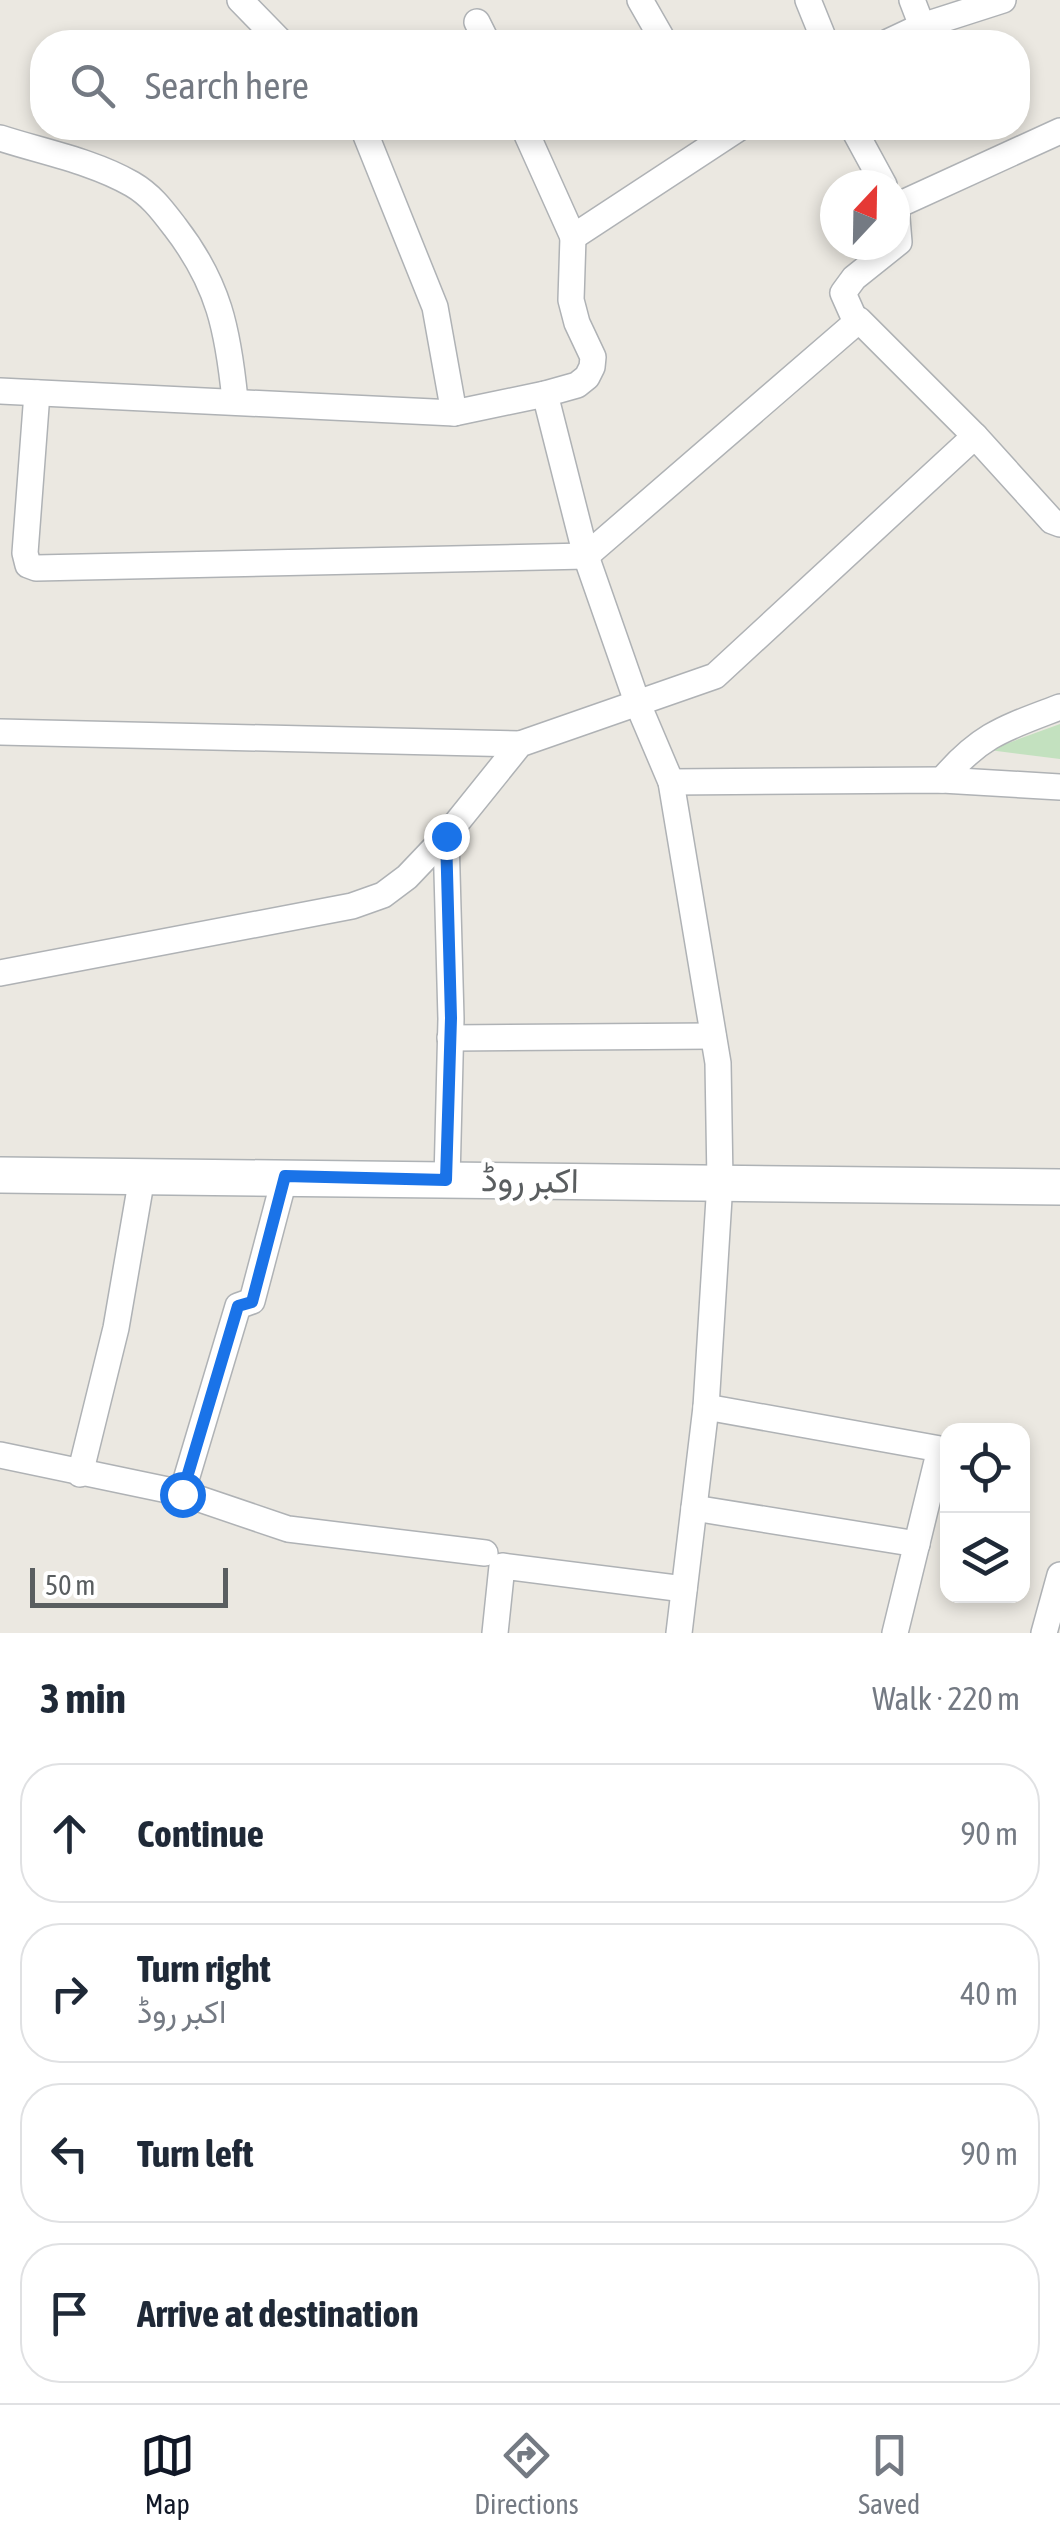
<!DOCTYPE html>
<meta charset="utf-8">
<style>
body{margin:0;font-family:"Asap Condensed",Vazirmatn,sans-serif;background:#f6f6f7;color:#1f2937}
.controls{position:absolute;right:30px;bottom:30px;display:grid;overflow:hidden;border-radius:20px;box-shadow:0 5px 15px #0003}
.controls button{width:90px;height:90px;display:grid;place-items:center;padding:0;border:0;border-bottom:2px solid #e0e1e3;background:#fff;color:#1f2937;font:50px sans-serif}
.compass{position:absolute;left:820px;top:170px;width:90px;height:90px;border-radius:50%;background:#fff;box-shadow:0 5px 15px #0003;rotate:22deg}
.scale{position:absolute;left:30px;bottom:25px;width:198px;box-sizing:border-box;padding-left:10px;border:5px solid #5a5e60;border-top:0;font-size:28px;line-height:35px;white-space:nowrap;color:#5a5e60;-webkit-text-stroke:8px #fff;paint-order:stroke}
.stop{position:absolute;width:30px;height:30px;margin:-22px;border:8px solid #1a73e8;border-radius:50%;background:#fff}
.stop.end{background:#1a73e8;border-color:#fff;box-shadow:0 2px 10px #0008}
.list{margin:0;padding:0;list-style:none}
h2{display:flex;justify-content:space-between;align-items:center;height:130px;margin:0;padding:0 40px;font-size:42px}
h2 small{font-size:32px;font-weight:400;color:#747a83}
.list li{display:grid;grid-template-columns:65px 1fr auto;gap:30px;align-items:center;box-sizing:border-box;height:140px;margin:0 20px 20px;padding:0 20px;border:2px solid #e0e1e3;border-radius:40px}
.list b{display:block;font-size:38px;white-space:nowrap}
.list p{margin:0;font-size:32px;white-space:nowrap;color:#747a83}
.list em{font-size:32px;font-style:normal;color:#747a83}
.icon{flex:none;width:55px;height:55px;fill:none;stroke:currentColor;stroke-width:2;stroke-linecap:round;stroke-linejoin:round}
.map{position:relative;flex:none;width:1060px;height:1633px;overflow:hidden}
.search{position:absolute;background:#fff;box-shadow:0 5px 15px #0003;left:30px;right:30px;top:30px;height:110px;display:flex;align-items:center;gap:25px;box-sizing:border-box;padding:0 35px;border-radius:40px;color:#747a83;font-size:38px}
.sheet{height:770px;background:#fff}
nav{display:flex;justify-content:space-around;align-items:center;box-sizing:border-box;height:140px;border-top:2px solid #e0e1e3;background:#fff;font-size:28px;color:#747a83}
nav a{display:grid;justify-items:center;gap:5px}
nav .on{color:#111827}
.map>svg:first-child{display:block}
.green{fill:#c3e1bf}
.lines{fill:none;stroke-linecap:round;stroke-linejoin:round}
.minor-casing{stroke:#afb2b5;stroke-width:28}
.secondary-casing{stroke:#aeb2b5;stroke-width:38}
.minor{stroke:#fff;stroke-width:25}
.secondary{stroke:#fff;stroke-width:35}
.route{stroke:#1a73e8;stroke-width:12}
.labels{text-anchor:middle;stroke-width:9;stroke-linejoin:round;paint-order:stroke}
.street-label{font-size:35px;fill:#5a5e60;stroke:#fff}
</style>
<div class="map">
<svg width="1060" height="1633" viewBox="0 0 1060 1633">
<rect width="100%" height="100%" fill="#ebe8e1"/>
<polygon class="green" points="1060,724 1060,759 989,750"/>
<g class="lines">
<defs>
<g id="minor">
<polyline points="240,0 281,42"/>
<polyline points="640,0 664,42"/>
<polyline points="808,0 825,42"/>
<polyline points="912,0 922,26"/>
<polyline points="477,22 487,42"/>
<polyline points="888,42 922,26 1003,0"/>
<polyline points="363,128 435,307 454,413"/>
<polyline points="524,128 573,237 739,128"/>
<polyline points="853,128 884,185"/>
<path d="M0,138C43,152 92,161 132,184C151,195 162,210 175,227C219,284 228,330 235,400"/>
<polyline points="855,320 843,293 854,278 899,242 896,206 1060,131"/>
<polyline points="0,391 454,413 545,394 577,385 587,377 592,367 593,357 577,323 571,300 573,237"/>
<polyline points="37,393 25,553 28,565 36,568 586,556 859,320 975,436"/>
<polyline points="545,394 586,556 637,702 671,782 718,1063 720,1182 706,1407 679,1633"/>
<polyline points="0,732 520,744"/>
<path d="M942,780C981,734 1005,728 1060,707"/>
<polyline points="671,782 942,780 1060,787"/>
<polyline points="446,836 451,1019 447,1180"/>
<polyline points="0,973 352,906 383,895 407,877 446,836 520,744 715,676 975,436 1052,521 1060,524"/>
<polyline points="450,1038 713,1036"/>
<polyline points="706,1407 940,1449 895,1633"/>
<polyline points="0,1455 182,1493 288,1529 485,1553"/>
<polyline points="80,1474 116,1328 142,1177"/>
<polyline points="182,1493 238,1306 252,1301 285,1176"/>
<polyline points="694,1508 917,1544"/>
<polyline points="495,1633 502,1566 684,1589"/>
<polyline points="1044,1633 1060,1575"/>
</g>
<polyline id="secondary" points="0,1175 1060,1187"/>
</defs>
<use href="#minor" class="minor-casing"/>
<use href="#secondary" class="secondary-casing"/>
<use href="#minor" class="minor"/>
<use href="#secondary" class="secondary"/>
</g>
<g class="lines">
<polyline class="route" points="182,1494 238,1306 252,1302 285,1176 446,1180 451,1018 446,836"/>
</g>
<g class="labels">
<g class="street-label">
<text transform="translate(530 1180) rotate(1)" y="12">اکبر روڈ</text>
</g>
</g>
</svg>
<div class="controls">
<button><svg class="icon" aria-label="locate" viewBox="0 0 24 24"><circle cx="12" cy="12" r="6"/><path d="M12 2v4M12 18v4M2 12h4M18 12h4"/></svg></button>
<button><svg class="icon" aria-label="layers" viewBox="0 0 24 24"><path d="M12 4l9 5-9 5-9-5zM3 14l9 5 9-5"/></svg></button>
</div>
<svg class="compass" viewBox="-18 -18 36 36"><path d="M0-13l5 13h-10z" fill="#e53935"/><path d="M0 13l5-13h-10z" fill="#747a83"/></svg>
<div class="scale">50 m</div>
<div class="stop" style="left:182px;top:1494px"></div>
<div class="stop end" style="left:446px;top:836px"></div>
<div class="search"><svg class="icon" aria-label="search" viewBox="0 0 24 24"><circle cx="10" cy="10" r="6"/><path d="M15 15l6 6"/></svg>Search here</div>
</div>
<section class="sheet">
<h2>3 min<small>Walk · 220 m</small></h2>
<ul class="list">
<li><svg class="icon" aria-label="ahead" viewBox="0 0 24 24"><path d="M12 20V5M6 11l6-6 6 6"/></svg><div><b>Continue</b></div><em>90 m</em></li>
<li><svg class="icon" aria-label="right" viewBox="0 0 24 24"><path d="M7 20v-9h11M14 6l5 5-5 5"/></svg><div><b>Turn right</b><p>اکبر روڈ</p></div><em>40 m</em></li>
<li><svg class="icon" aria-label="left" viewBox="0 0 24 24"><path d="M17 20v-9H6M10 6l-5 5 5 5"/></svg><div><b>Turn left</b></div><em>90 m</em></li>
<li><svg class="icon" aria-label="arrive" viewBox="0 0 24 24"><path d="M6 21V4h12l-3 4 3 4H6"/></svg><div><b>Arrive at destination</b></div></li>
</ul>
</section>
<nav>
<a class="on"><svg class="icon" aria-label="map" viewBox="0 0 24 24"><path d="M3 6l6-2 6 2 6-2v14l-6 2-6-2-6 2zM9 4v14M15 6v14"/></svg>Map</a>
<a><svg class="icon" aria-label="directions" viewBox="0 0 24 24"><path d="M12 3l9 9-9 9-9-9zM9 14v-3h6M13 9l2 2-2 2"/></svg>Directions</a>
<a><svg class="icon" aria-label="saved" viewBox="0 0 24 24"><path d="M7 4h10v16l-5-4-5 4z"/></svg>Saved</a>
</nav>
